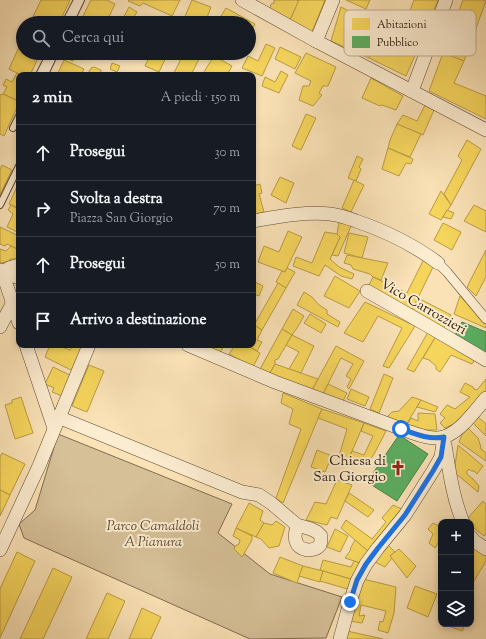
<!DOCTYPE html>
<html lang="it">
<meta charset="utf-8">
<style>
body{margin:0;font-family:"Sorts Mill Goudy",serif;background:#20242c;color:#f1f3f6}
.controls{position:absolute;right:12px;bottom:12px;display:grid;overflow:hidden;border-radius:8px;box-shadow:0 2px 6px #0003}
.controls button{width:36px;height:36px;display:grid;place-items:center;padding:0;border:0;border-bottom:1px solid #363941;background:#171b24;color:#f1f3f6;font:20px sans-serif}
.stop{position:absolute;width:12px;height:12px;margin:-9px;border:3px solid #1a73e8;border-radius:50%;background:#fff}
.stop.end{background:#1a73e8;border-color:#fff;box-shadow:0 1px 4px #0008}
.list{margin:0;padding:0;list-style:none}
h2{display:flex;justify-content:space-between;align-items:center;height:52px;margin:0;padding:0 16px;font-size:17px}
h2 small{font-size:13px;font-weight:400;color:#9ea1a6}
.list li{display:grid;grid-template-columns:26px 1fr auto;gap:12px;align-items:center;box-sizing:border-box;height:56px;padding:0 16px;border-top:1px solid #363941}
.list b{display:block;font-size:15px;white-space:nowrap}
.list p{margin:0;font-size:13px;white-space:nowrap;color:#9ea1a6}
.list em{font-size:13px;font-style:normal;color:#9ea1a6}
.icon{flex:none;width:22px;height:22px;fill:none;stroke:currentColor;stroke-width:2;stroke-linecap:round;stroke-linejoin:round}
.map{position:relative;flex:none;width:486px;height:639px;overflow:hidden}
.search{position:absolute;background:#171b24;box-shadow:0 2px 6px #0003;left:16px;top:16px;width:240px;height:44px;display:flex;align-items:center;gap:10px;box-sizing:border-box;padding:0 14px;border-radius:22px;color:#9ea1a6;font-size:15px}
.panel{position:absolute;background:#171b24;box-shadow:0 2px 6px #0003;left:16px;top:72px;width:240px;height:276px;border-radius:8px}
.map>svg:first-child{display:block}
.green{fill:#d6c098;stroke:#806c50}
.homes{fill:#f6d55c;stroke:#b89c43}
.public{fill:#5aae61;stroke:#4b8146}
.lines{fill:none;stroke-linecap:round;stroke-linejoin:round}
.service-casing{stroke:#5d4a34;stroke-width:8}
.pedestrian-casing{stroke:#5d4a34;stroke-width:10}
.minor-casing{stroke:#5d4a34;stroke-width:14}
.service{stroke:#fcecd0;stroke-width:6}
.pedestrian{stroke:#fcecd0;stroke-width:9}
.minor{stroke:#fcecd0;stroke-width:13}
.route{stroke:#1a73e8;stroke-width:5}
.labels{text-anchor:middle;stroke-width:4;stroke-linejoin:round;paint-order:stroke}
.street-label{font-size:14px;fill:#291808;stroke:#fcecd0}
.poi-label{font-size:14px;fill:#291808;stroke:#fcecd0;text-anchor:end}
.park-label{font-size:14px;font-style:italic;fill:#5d4a33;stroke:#fcecd0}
.key{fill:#fcecd0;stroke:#bdac94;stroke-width:1}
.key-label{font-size:11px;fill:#291808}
</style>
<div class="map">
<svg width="486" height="639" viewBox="0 0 486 639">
<rect width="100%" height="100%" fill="#fae2b6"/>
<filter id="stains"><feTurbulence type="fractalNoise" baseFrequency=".005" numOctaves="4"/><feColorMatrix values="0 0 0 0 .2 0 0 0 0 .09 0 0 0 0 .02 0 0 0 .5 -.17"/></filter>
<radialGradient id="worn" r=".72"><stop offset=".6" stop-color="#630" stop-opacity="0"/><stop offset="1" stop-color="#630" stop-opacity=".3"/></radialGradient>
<polygon class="green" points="58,434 232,504 218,533 270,574 342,597 326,638 250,639 24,538 19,524 35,510"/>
<g class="homes">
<polygon points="41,0 70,0 59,23 30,23"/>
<polygon points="91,0 107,0 115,4 106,23 97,23 83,16"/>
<polygon points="129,0 180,0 172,16 143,3 140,6 128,1"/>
<polygon points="192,0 211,7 205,23 190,23 183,21"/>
<polygon points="274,0 296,0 299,1 290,20 270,9 271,4 274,3"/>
<polygon points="299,0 325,0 312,32 290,20"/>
<polygon points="346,0 370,0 366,9"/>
<polygon points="414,0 438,0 430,20 409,13"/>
<polygon points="463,0 483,0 486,1 464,61 443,53"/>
<polygon points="129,7 137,12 130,23 123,23 121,22"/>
<polygon points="341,7 359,16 353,30 376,41 369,58 331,41"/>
<polygon points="226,8 255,24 249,36 249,23 220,23 221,21 219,19"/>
<polygon points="403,29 423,37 406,76 369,58 376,41 395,49"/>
<polygon points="266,44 275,48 262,76 242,68 248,56 258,61"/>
<polygon points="19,47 23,48 23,53 33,53 39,56 30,75 21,75 9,69"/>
<polygon points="280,47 301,57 295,69 275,59"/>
<polygon points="65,53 76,53 73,61 63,57"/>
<polygon points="97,53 115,53 112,60"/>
<polygon points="151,53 168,53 159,72 145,66"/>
<polygon points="184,53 198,53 197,55 200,57 191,75 173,75"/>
<polygon points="306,53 336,67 328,86 323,86 319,93 322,95 313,106 299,100 303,86 309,86 311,81 295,73"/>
<polygon points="443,53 464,61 454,83 486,96 486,119 429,91"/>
<polygon points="214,56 232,66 227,75 202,75"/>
<polygon points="64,60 84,69 81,75 57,75"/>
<polygon points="112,63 120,66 117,72 110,69"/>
<polygon points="94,67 101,70 101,73 105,75 87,75 91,68"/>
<polygon points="281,71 288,75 279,93 262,86 265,77 275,82"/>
<polygon points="17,73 21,75 19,75 19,94 16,100 3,94 7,87 3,85 6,79 12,82"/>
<polygon points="371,78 403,96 396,110 382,105 380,106 362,98"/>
<polygon points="3,94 16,100 18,105 4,136 0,134 0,95"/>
<polygon points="425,105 434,110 423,135 397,124 403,115 417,121"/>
<polygon points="306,114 316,118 301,150 292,146"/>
<polygon points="397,124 421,134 410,157 388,148 390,140"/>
<polygon points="467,140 481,149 451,205 444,194 462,160 458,156"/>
<polygon points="388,148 413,159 411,164 406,163 399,176 382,169"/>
<polygon points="357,156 363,159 359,167 361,169 356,181 348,178"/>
<polygon points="2,165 12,170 0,195 0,170"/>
<polygon points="280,177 294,183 286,203 271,195"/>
<polygon points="354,180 364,185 351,212 342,208"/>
<polygon points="19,182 19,209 9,204"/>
<polygon points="260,184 262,193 259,194 264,212 253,215 253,186"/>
<polygon points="441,191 451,205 441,220 429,214"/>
<polygon points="11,205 19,209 19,233 7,227 13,214 8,210"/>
<polygon points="474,205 486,211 486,232 464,221"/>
<polygon points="447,210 454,213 451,219 443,217"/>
<polygon points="339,222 352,224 338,256 332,255 340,237 337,234"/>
<polygon points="443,223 461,232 452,250 434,240"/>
<polygon points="0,227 19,236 19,250 7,244 5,246 0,244"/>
<polygon points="288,231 302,237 285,272 258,262 264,246 279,252"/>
<polygon points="325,232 337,234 340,237 330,259 339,267 354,274 352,279 341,276 325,265 319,276 293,266 296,257 312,263"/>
<polygon points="349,233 368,237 362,258 344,253"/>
<polygon points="11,246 19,250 16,259 10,259 10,261 0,263 0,249 6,251"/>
<polygon points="486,250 486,277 476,296 467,287"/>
<polygon points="347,255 388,263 381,280 373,277 370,274 353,269 351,265 344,263"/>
<polygon points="424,259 433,267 411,312 367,289 373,277 407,293"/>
<polygon points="287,268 295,272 286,288 276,282 282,271 285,272"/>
<polygon points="335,276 360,291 349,308 324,296"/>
<polygon points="253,281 263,286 259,296 253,294"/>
<polygon points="278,283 286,288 262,330 254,325"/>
<polygon points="304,292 312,297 319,305 327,310 327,314 340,322 338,327 297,305"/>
<polygon points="460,296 486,324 486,328 454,314"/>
<polygon points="418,298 451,315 443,329 411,312"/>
<polygon points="365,302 415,326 389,368 383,366 402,328 378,316 363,342 344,333"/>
<polygon points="293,309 304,316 297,328 292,335 282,329"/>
<polygon points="310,314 326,324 321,333 304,323"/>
<polygon points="254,325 262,330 257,340 262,342 257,351 246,345 253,345 253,327"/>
<polygon points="282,329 292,335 278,359 275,360 275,364 269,375 259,371"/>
<polygon points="428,332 436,336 414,372 407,369"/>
<polygon points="292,335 314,346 301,373 289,369 299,352 286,345"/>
<polygon points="436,336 476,358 472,364 451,355 440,372 436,369 436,366 429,360 423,358"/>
<polygon points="50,345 57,345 70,350 73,345 85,345 73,371 45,357"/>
<polygon points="204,345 224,345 224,346 218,356"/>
<polygon points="235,345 241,348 243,345 246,345 260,353 253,367 229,354"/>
<polygon points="336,346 364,361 349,389 347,387 351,379 346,376 353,364 341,358 323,394 312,390"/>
<polygon points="275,364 318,379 312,390 269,375"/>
<polygon points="89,365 104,371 87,412 72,406"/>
<polygon points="53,367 72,376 62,396 52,392 54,388 45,384"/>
<polygon points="384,374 393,378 379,413 370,409"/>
<polygon points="486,379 486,391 454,424 445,428 440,423 445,418 440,414 447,405 455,409 470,397 460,392 465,383 473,387 474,389 477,390"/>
<polygon points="328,384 347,393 342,403 323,394"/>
<polygon points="351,389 369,397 365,406 347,399"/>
<polygon points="283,393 322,409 283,503 276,498 301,429 289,424 293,409 281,403"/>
<polygon points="21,397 33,433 15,439 5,405 12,403 12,400"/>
<polygon points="412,397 421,400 406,425 387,417 392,412 399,411"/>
<polygon points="421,400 438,407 435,412 417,407"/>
<polygon points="322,409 364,423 348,461 339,456 347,429 318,418"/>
<polygon points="418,413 435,414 437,430 417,430 407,425 411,418 418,421"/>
<polygon points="478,417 486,424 486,436 473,423"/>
<polygon points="364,423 386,431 374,454 366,465 349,459 352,451 364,455 373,436 361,431"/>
<polygon points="467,427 478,438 480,444 481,449 486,453 486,461 459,442 463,433"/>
<polygon points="458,445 483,466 477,474 474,471 471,471 469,469 467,471 467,474 474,480 479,486 478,492 455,473 455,465"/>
<polygon points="317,450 332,456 325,472 311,467"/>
<polygon points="2,453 25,464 10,495 0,490 0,457"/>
<polygon points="337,480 352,485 337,519 331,517 327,525 306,520 315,502 326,504"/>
<polygon points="0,490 10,495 0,516"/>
<polygon points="349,493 374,510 368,517 345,501"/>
<polygon points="483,501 486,504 486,534 484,536 474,528 468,518"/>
<polygon points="249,503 263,511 260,520 264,523 256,537 236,528"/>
<polygon points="393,505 404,510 370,553 341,528 346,520 372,539 386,522 382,518"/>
<polygon points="276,521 285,527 279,546 269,548 261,539 256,537 264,523 272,525"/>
<polygon points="433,523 441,527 441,538 435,548 429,543 433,534 428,529"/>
<polygon points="236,528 252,536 252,540 242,557 234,549 235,546 239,544 240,540 233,536"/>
<polygon points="335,529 348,536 340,552 327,547"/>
<polygon points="355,540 370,553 360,563 345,558 350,551 351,547"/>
<polygon points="387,544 395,552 390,556 392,558 385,567 375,562"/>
<polygon points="471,544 486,555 486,561 471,586 471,567 474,560 471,558"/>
<polygon points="399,549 416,566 407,578 390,556"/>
<polygon points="17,552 35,561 0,638 0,589"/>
<polygon points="280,557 303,566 297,583 273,573"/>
<polygon points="323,560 351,567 354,561 360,563 354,580 320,570"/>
<polygon points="303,566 323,571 320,582 299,576"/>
<polygon points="53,568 72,577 43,639 20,639"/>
<polygon points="323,571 354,580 351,590 320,581"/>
<polygon points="363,579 396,587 394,613 388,633 378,630 380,621 383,622 386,611 361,605 359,616 365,615 362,623 350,621"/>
<polygon points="415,586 437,594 428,617 407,608"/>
<polygon points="107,593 125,601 108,639 86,639"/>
<polygon points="142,608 161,617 151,639 129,639"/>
<polygon points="446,624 465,624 462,631 446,625"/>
<polygon points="347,631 383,639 346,639"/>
</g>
<g class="public">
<polygon points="462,322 486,332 486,353 454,337"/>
<polygon points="399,435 428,454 397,501 367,482"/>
</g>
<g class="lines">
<defs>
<g id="service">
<polyline points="65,23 77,0"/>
<polyline points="70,23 81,0"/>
<polyline points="39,75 50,53"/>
<polyline points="46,75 46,72 55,53"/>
<polyline points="13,128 19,116"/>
<polyline points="0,205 19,166"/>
</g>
<polyline id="pedestrian" points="438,263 447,272 486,319"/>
<g id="minor">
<polyline points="242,0 316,41 486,130"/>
<polyline points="316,41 333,0"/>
<polyline points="412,91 446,0"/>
<path d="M253,221C276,217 306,211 330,214C339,215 348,218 356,221C385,231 414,245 438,263"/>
<polyline points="19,265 9,268 4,272 4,277 19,323"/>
<polyline points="0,270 19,278"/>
<polyline points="367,291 430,327 486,360"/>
<polyline points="0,327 12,304"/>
<polyline points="26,345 54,428"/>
<path d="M188,345L275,382L410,432C419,435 428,439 438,438C457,437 474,412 486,398"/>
<path d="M58,417L242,492L259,495L271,503L297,525L311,529L317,532L321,536C321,539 321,543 320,545C314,553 298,551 296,541C294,537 296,530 297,525"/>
<path d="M445,445C449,469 453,499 463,522"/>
<polyline points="471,537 474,541 486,549"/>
<polyline points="0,550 39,466 89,345"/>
<polyline points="340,639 350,602 357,581 366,564 378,548 405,515 433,471 441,457 444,437"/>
</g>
</defs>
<use href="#service" class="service-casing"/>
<use href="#pedestrian" class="pedestrian-casing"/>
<use href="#minor" class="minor-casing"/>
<use href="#service" class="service"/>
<use href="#pedestrian" class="pedestrian"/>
<use href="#minor" class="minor"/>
</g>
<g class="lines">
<path class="route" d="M350,602L357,580L366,564L378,548L405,515L433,471L441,457L444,437C429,440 415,434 401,429"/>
</g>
<defs>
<symbol id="church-bare" viewBox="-9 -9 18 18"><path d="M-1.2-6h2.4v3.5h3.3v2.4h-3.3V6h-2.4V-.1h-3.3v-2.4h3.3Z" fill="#8f2418" stroke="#fcecd0" stroke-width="2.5" paint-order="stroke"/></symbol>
</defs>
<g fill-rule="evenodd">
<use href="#church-bare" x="387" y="457" width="22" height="22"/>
</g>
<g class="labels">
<g class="street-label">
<text transform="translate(424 306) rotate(30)" y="5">Vico Carrozzieri</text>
</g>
<g class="poi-label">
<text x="386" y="465">Chiesa di<tspan x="386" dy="16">San Giorgio</tspan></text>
</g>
<g class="park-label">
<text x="153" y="530">Parco Camaldoli<tspan x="153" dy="16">A Pianura</tspan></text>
</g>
</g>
<rect x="344" y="10" width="132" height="46" rx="6" class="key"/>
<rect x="352" y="18" width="18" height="12" fill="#f6d55c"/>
<rect x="352" y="36" width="18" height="12" fill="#5aae61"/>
<g class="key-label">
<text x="377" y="28">Abitazioni</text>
<text x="377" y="46">Pubblico</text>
</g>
<rect width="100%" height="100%" filter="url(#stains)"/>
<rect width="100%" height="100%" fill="url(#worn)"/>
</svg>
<div class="controls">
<button>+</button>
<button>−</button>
<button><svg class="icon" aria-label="layers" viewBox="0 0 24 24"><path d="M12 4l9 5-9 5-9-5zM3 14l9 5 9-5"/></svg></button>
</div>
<div class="stop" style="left:401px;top:429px"></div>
<div class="stop end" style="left:350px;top:602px"></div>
<div class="search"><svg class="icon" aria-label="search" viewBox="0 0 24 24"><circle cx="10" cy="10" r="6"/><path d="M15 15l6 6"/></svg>Cerca qui</div>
<section class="panel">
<h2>2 min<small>A piedi · 150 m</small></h2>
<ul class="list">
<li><svg class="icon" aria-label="ahead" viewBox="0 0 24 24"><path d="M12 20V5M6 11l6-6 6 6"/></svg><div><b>Prosegui</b></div><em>30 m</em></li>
<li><svg class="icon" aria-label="right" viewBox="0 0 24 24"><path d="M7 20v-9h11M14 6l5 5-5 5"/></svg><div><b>Svolta a destra</b><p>Piazza San Giorgio</p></div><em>70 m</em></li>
<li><svg class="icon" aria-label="ahead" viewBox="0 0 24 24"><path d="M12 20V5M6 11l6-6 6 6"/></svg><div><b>Prosegui</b></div><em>50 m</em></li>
<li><svg class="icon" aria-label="arrive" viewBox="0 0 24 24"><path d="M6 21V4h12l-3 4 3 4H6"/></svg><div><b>Arrivo a destinazione</b></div></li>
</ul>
</section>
</div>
